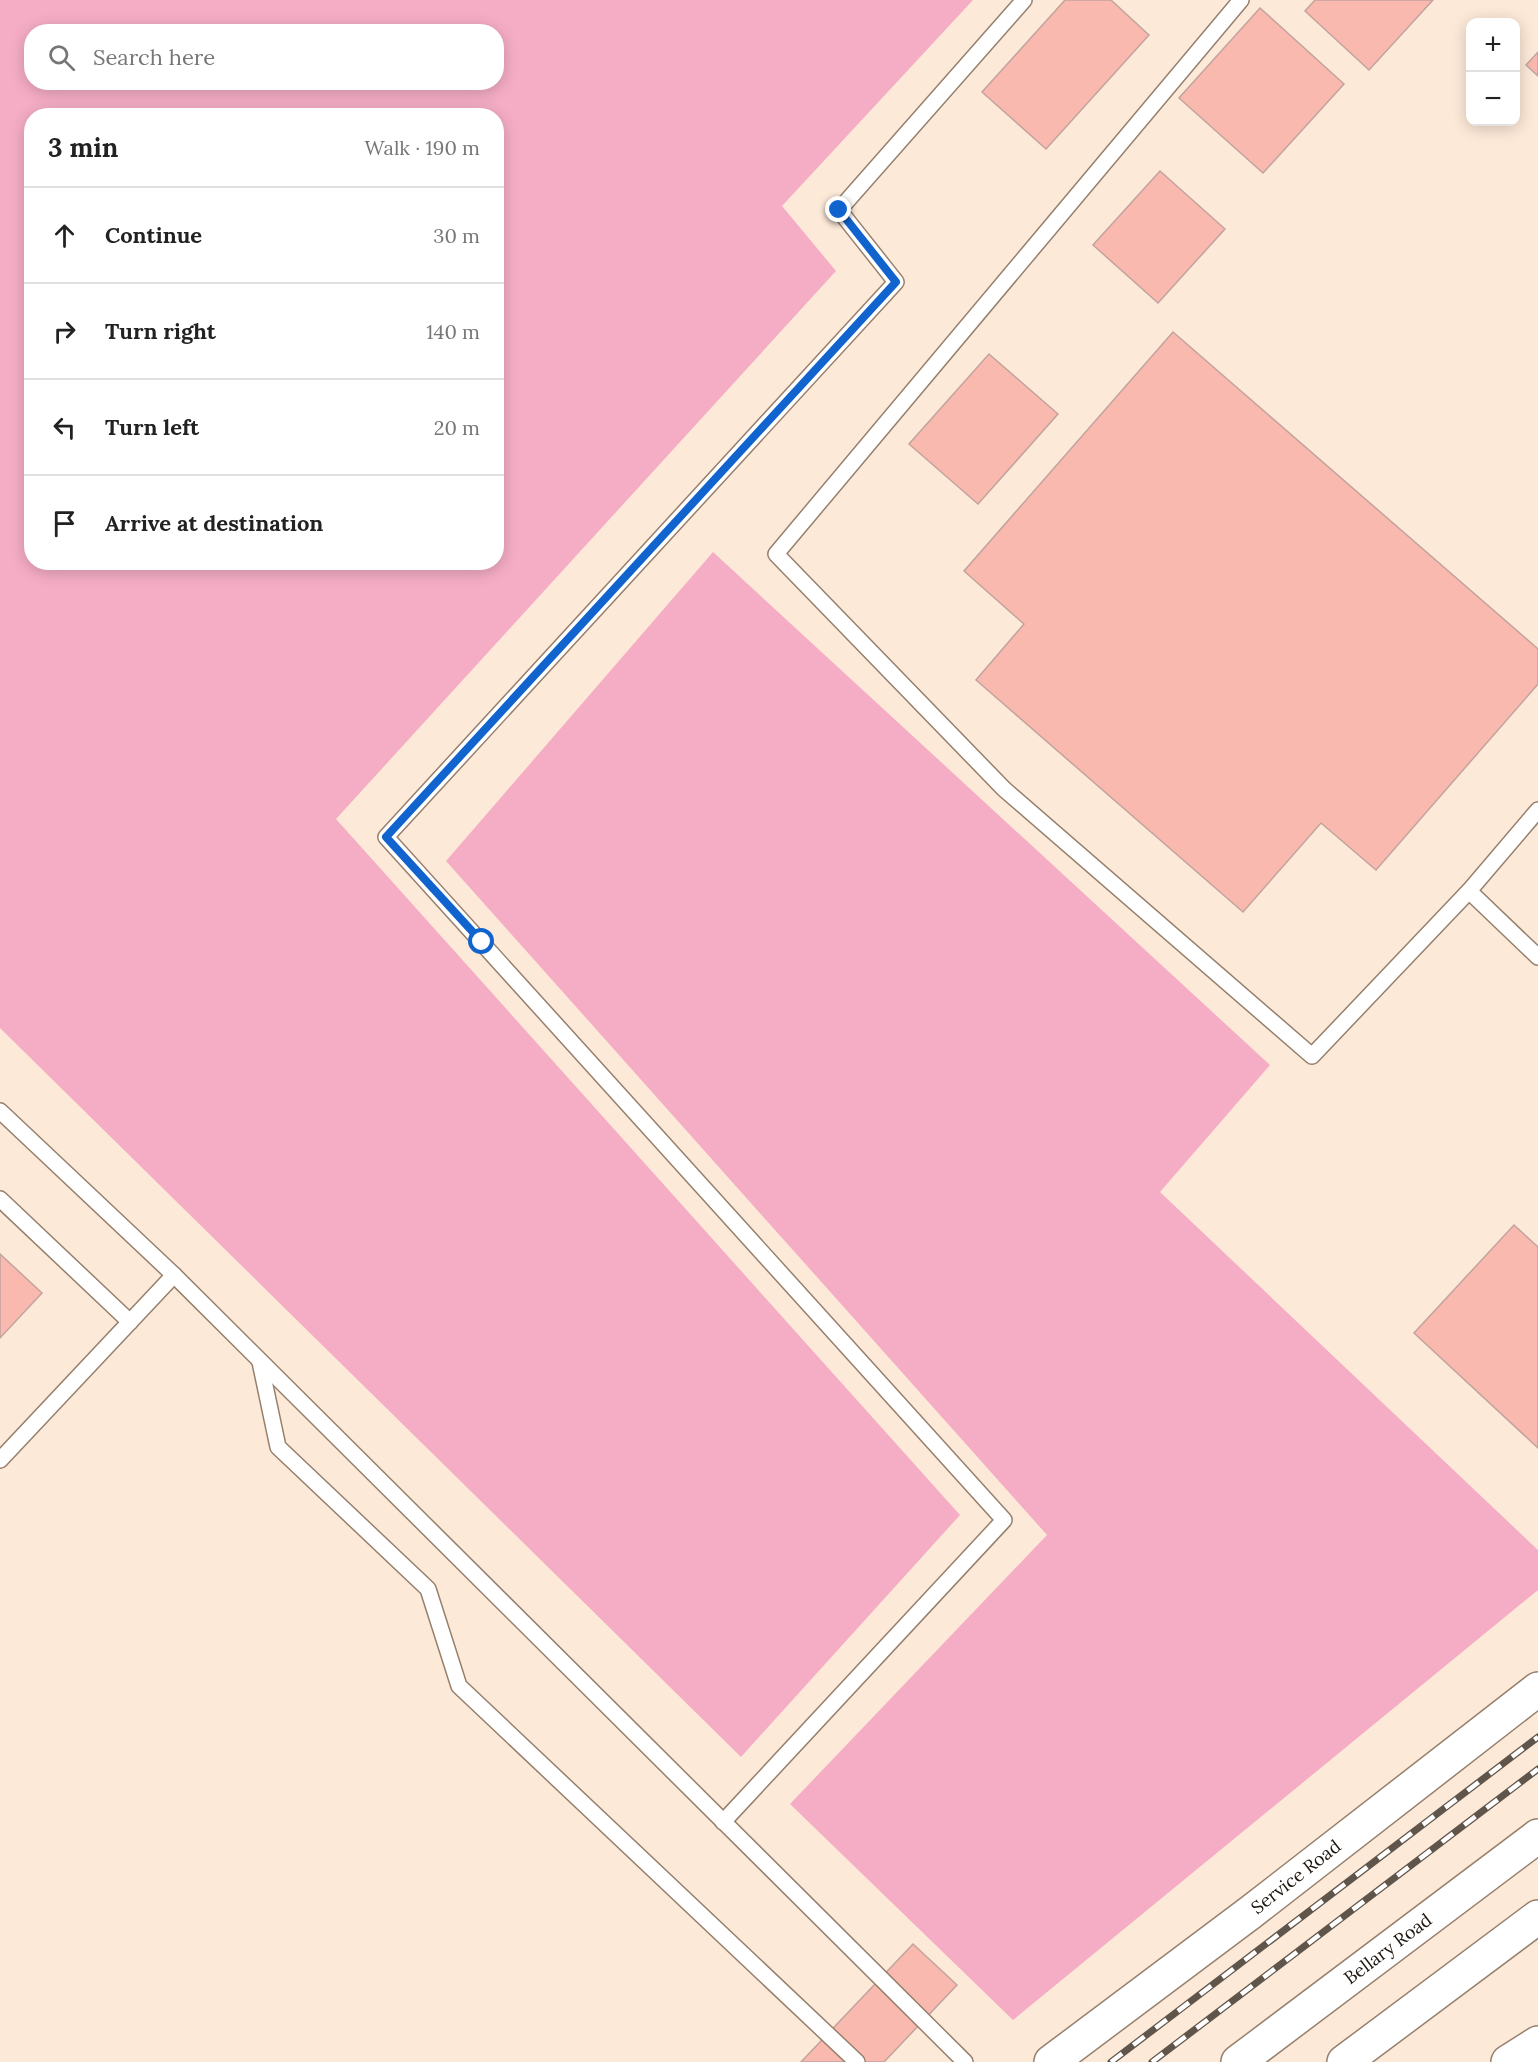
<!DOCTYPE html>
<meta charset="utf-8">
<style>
body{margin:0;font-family:Lora,serif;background:#f2f2f2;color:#222}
.controls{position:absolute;right:18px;top:18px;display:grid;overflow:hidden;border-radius:12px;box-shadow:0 3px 15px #0003}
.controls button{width:54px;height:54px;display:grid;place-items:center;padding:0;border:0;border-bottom:2px solid #e0e0e0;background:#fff;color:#222;font:30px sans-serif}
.stop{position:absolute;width:18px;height:18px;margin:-14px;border:4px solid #1164ce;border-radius:50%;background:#fff}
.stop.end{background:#1164ce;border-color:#fff;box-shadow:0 2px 6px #0008}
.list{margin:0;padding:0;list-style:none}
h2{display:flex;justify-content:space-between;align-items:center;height:78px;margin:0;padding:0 24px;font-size:26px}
h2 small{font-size:20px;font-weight:400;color:#767676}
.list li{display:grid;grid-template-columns:39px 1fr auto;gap:18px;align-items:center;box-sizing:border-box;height:96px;padding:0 24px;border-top:2px solid #e0e0e0}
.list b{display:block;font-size:22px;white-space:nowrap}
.list em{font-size:20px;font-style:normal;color:#767676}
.icon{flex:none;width:33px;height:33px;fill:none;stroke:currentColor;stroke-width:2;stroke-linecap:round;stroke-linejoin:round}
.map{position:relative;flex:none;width:1538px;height:2062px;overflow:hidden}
.search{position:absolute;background:#fff;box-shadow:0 3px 15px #0003;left:24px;top:24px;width:480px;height:66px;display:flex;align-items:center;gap:15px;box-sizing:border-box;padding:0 21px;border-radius:24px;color:#767676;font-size:22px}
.panel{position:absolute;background:#fff;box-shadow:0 3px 15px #0003;left:24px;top:108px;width:480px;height:462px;border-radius:24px}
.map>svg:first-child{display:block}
.green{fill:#f5adc5;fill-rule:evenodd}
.building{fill:#f9b9ae;stroke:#c3a39d;stroke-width:1.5}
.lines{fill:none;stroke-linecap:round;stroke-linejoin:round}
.service-casing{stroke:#96806d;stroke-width:18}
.secondary-casing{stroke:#96806d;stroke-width:36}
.trunk-casing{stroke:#96806d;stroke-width:36}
.service{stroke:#fff;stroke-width:15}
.secondary{stroke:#fff;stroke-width:33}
.trunk{stroke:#fff;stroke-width:33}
.rail-casing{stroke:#60554b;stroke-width:7}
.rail{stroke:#fff;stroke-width:4.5;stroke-dasharray:14;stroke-linecap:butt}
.route{stroke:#1164ce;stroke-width:8}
.labels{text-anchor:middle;stroke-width:4.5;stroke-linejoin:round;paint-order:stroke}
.street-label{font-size:18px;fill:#1f1710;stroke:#fff}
</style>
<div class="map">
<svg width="1538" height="2062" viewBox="0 0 1538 2062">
<rect width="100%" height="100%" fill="#fde9d8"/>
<g class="green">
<path d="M0,0H973L782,206L836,271L336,819L960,1515L741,1757L0,1028ZM32,32H496V82H32ZM32,116H496V562H32Z"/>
<polygon points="713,552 1270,1065 1160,1192 1538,1550 1538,1590 1013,2020 790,1804 1047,1535 446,861"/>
</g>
<g class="building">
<polygon points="1065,0 1111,0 1149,35 1046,149 982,92"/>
<polygon points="1315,0 1433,0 1369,70 1305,11"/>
<polygon points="1260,8 1344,84 1263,173 1179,98"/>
<polygon points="1538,52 1538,76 1526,65"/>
<polygon points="1160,171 1225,229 1158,303 1093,245"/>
<polygon points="1173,332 1538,649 1538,684 1376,870 1321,823 1243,912 976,680 1024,624 964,571"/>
<polygon points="989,354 1058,414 978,504 909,444"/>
<polygon points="1514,1225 1538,1247 1538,1448 1414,1333"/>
<polygon points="0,1254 42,1293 0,1338"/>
<polygon points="913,1944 957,1985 884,2062 801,2062"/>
</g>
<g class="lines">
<defs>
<g id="service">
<polyline points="1241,0 776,554 1004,789 1312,1056 1469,891 1538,957"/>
<polyline points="1469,891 1538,810"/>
<polyline points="0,1111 174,1275 965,2062"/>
<polyline points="0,1199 130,1322"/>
<polyline points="260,1362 278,1447 428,1589 459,1686 857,2062"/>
<polyline points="0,1460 174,1275"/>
<polyline points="723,1822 1004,1520 386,837 896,282 839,210 1024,0"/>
</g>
<g id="secondary">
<polyline points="1051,2062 1251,1912 1538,1689"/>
<polyline points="1508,2062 1538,2043"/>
</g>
<g id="trunk">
<polyline points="1238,2062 1538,1836"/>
<polyline points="1344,2062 1538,1917"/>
</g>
</defs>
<use href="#service" class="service-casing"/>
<use href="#secondary" class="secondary-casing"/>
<use href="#trunk" class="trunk-casing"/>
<use href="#service" class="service"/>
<use href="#secondary" class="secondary"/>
<use href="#trunk" class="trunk"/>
<defs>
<g id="rail">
<polyline points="1111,2062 1538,1737"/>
<polyline points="1152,2062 1538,1769"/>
</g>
</defs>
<use href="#rail" class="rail-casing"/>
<use href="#rail" class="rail"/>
</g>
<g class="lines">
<polyline class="route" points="482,942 386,837 896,282 839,210"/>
</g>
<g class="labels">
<g class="street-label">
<text transform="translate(1296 1877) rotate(-38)" y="6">Service Road</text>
<text transform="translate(1388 1949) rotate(-37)" y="6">Bellary Road</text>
</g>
</g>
</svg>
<div class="controls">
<button>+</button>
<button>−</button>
</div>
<div class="stop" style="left:482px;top:942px"></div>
<div class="stop end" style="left:839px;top:210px"></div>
<div class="search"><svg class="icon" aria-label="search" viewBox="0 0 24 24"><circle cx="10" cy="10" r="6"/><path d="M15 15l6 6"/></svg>Search here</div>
<section class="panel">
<h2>3 min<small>Walk · 190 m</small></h2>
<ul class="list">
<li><svg class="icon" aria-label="ahead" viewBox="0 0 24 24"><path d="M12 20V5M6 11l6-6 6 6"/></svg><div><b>Continue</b></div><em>30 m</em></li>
<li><svg class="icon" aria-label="right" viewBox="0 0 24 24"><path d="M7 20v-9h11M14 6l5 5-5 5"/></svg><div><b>Turn right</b></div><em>140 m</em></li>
<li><svg class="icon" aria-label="left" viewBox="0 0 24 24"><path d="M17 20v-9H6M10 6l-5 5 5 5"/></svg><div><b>Turn left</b></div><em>20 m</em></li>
<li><svg class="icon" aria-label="arrive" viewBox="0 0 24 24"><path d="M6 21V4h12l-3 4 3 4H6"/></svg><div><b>Arrive at destination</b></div></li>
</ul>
</section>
</div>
